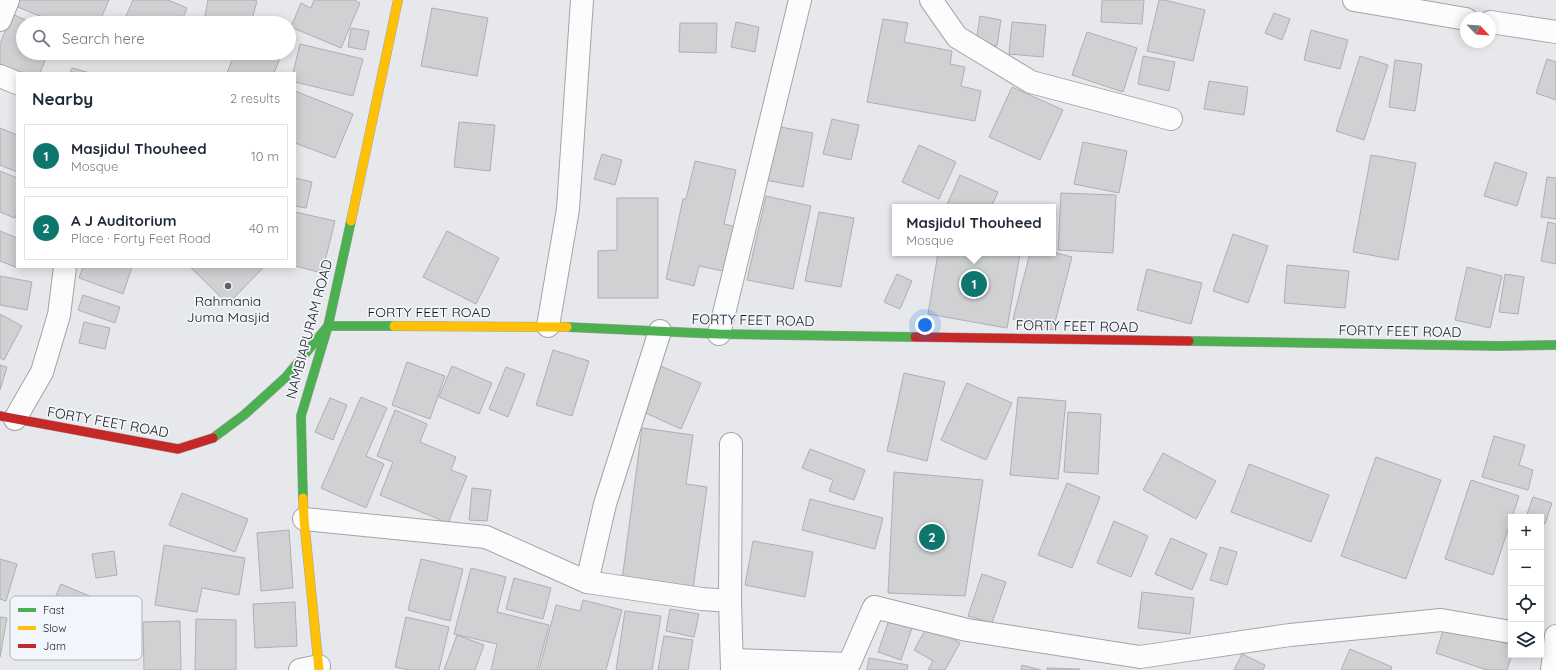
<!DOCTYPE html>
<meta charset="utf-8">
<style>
body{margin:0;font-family:Quicksand,sans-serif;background:#f6f6f7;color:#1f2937}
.controls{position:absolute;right:12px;bottom:12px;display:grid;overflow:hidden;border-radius:0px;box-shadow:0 2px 10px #0003}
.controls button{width:36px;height:36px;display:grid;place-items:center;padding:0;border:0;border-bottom:1px solid #e0e1e3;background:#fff;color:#1f2937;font:20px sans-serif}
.compass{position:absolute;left:1460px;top:12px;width:36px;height:36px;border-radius:50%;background:#fff;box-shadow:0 2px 10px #0003;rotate:115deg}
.you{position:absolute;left:925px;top:325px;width:14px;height:14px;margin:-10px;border:3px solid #fff;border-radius:50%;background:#1a73e8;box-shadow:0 0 0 6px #1a73e833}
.badge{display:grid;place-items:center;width:26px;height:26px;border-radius:50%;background:#0f766e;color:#fff;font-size:13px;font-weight:700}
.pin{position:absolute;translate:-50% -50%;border:2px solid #fff;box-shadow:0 1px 4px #0006}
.popup{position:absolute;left:892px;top:204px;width:164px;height:52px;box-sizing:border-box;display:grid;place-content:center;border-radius:0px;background:#fff;filter:drop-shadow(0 1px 3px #0005);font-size:13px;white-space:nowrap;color:#747a83}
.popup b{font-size:15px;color:#1f2937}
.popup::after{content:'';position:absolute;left:50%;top:100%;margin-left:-8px;border:8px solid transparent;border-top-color:#fff}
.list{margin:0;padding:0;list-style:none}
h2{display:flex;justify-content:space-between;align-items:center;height:52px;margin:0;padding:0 16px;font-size:17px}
h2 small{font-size:13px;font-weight:400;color:#747a83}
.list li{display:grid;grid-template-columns:26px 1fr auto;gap:12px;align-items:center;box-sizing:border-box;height:64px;margin:0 8px 8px;padding:0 8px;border:1px solid #e0e1e3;border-radius:0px}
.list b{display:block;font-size:15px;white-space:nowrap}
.list p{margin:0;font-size:13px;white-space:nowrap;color:#747a83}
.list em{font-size:13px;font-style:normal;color:#747a83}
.icon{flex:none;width:22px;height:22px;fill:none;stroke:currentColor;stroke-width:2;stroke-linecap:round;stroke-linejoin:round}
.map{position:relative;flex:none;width:1556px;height:670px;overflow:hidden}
.search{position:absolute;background:#fff;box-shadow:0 2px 10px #0003;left:16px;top:16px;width:280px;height:44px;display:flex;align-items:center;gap:10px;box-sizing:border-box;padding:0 14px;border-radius:22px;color:#747a83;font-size:15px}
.panel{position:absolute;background:#fff;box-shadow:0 2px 10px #0003;left:16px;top:72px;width:280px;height:196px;border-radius:0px}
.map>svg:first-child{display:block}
.building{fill:#d0d1d3;stroke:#aeafb2}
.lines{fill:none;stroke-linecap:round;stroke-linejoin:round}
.street-casing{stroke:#a3a4a7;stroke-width:24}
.fast-casing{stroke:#a3a4a7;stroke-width:10}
.slow-casing{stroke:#a3a4a7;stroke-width:10}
.jam-casing{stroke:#a3a4a7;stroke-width:10}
.street{stroke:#fbfcfc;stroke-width:22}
.fast{stroke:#4caf50;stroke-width:9}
.slow{stroke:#ffc107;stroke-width:9}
.jam{stroke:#c62828;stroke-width:9}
.poi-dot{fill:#606164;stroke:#f2f5fb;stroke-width:1.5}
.labels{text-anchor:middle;stroke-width:3.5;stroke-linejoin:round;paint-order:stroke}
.poi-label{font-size:14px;fill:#18191b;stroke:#f2f5fb}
.street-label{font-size:14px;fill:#18191b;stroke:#f2f5fb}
.key{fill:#f2f5fb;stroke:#b1b3b8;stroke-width:1}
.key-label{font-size:11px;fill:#18191b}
</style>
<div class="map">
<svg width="1556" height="670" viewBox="0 0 1556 670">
<rect width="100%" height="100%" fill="#e7e8eb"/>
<g class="building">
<polygon points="18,0 109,0 99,23 57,23 15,6"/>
<polygon points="133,0 168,0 187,8 181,23 123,23"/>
<polygon points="208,0 253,0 257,1 251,23 233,23 205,16"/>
<polygon points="314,0 354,0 360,3 341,48 291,27 301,3 311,8"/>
<polygon points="1102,0 1144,0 1142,24 1101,22"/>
<polygon points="1159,0 1165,0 1205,10 1193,61 1147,51"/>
<polygon points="432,8 488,18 477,76 421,66"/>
<polygon points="1274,13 1290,19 1282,40 1265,33"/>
<polygon points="12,14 32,23 23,23 23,53 48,53 40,73 17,73 0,68 0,44"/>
<polygon points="980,16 1001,20 997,46 976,42"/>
<polygon points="883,19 908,23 904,42 952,51 950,64 965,67 961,86 981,91 975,121 867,102"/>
<polygon points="736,22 759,27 755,52 731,47"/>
<polygon points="1012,22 1046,25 1043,57 1009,54"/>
<polygon points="680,23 717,23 716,53 679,52"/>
<polygon points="351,28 369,31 365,50 348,47"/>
<polygon points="1311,30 1348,40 1340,69 1304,60"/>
<polygon points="1087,32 1137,48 1123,92 1072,75"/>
<polygon points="300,44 363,59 353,96 295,82 295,73 293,73"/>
<polygon points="235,53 282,53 274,73 227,73"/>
<polygon points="1143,56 1175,62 1169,91 1138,84"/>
<polygon points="1360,56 1388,65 1364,140 1336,131"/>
<polygon points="1547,59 1556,62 1556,100 1536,93"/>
<polygon points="1395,60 1422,64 1415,111 1389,107"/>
<polygon points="72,68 90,73 70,73"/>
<polygon points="1209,81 1248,87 1244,115 1204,109"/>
<polygon points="1012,87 1063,110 1040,160 989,137"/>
<polygon points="295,91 353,114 335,158 295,143"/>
<polygon points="832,119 859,125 851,160 823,154"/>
<polygon points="459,122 495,125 490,171 454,167"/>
<polygon points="775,126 813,133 803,187 765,180"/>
<polygon points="0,128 17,135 17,172 0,165"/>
<polygon points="1083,142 1127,151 1119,193 1074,184"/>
<polygon points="919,145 956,162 939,199 902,182"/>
<polygon points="602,154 622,160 615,185 594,179"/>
<polygon points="1371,155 1416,163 1398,260 1353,252"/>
<polygon points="695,161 736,170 724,224 737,227 728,272 699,266 694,286 666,279 683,199 686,199"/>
<polygon points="1495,162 1527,173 1517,206 1484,196"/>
<polygon points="0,171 17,178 17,212 15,218 0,212"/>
<polygon points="960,175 998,192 991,207 946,207"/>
<polygon points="1547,177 1556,178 1556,219 1541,217"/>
<polygon points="295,178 312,182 306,208 295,206"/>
<polygon points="1061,193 1116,195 1113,253 1058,250"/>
<polygon points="766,196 811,206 793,289 747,280"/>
<polygon points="617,198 658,198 658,298 598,298 598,251 617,250"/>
<polygon points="295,212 335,221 322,273 295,266"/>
<polygon points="819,212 854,218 841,287 805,281"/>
<polygon points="1548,222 1556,224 1556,264 1541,261"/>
<polygon points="0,231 17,238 17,267 19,267 18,268 0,261"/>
<polygon points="447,231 499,258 476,304 423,277"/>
<polygon points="1233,234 1268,246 1248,303 1213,291"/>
<polygon points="1053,252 1072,257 1053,330 1013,319 1030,253"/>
<polygon points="938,253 1012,253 1020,254 1007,328 928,314"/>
<polygon points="1287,265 1349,271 1345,308 1284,303"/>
<polygon points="83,267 132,267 123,294 79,278"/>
<polygon points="190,267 264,267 228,304"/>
<polygon points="1467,267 1502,276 1490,328 1455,320"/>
<polygon points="1147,269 1202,283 1191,324 1137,310"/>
<polygon points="897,274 912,281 900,309 884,302"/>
<polygon points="1505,274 1524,277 1518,314 1499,312"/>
<polygon points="0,276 32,282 27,310 0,305"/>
<polygon points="83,295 120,307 115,323 78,310"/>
<polygon points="0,314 22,326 4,360 0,358"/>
<polygon points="84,322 110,328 105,349 79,343"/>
<polygon points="553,350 589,361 572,416 536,405"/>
<polygon points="407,362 445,376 430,419 392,405"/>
<polygon points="0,365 7,367 0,390"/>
<polygon points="658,365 701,383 681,429 639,410"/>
<polygon points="452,366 492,383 479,414 439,397"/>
<polygon points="506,367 525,374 508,417 489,409"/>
<polygon points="904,373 945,382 927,461 887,451"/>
<polygon points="967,383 1012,403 986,460 941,440"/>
<polygon points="361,397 387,408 366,456 384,464 366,508 321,488"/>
<polygon points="1018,397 1066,401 1058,479 1010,475"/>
<polygon points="330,398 347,405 333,440 315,432"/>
<polygon points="395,410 427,424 420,442 456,457 451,470 467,476 448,523 380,495 393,462 377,456"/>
<polygon points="1068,412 1101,414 1098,474 1064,472"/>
<polygon points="642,428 693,435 686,484 707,487 693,589 622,580"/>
<polygon points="1494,436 1525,445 1519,465 1533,470 1528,490 1482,477"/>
<polygon points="810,449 865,470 854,500 829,491 833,480 802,468"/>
<polygon points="1163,453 1216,481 1196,519 1143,490"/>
<polygon points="1376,457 1441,480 1406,579 1341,556"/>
<polygon points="1249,464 1329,495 1311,542 1231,512"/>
<polygon points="894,472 983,480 965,596 888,593"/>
<polygon points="1471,480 1519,496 1493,575 1445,559"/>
<polygon points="1067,483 1100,497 1072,568 1038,555"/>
<polygon points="472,488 491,490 487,521 469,520"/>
<polygon points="182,493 248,519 235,552 169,525"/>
<polygon points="1533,497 1552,503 1545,524 1541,523 1541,517 1526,517"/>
<polygon points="810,499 883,518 875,549 802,530"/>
<polygon points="1114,521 1148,536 1131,577 1097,563"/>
<polygon points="289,530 293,588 261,591 257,533"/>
<polygon points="1171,538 1207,554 1192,590 1155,574"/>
<polygon points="753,541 813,552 805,597 745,585"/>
<polygon points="164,545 245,558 239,595 202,588 197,612 155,605"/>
<polygon points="1220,547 1237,552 1227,585 1210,580"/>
<polygon points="114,551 117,575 96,578 92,554"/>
<polygon points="0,559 17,564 6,601 0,599"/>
<polygon points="421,559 463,569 450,621 408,610"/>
<polygon points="471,568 506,577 497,612 549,625 537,670 491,670 497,644 454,634"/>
<polygon points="982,574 1006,582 992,623 968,616"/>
<polygon points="514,578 551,588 543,619 506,609"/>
<polygon points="61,584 104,602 88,641 45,623"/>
<polygon points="1142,592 1194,598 1190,634 1138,628"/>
<polygon points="583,600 622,610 606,670 539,670 556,605 580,611"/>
<polygon points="295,602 297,646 255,648 253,604"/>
<polygon points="670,609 699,614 694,637 666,631"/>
<polygon points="625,611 661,616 652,670 616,670"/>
<polygon points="0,617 7,618 0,657"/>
<polygon points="406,617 449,627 439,670 408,670 395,667"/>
<polygon points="196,619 236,620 236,670 195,670"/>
<polygon points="889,620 912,628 901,660 878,652"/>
<polygon points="180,621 181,670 144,670 143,622"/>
<polygon points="1445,624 1511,645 1512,655 1507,670 1487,670 1436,653"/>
<polygon points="928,625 960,643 945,670 928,670 933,661 914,650"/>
<polygon points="457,635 484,645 475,670 444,670"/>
<polygon points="664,636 693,640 688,670 658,670"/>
<polygon points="1350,649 1392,667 1391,670 1341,670"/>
<polygon points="1242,654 1265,665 1263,670 1234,670"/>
<polygon points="869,658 908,665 907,670 867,670"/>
<polygon points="1022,665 1041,670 1021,670"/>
<polygon points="1047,668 1080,669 1080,670 1047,670"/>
</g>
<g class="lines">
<defs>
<g id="street">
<polyline points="931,0 957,37 1031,82 1171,119"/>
<polyline points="1354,0 1466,19"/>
<polyline points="0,20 8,0"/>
<polyline points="1490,22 1556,32"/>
<polyline points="0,76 17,83"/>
<polyline points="548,326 568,209 582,0"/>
<polyline points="660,331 605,504 587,582 702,599 730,601 732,670"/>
<polyline points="719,334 800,0"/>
<polyline points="15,419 42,372 59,315 65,267"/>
<polyline points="304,519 486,537 587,582"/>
<polyline points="730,601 731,444"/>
<polyline points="732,660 849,664 874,607 967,630 1140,657 1290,635 1441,620 1511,632"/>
<polyline points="300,670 319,666"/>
<polyline points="1552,670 1556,636"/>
</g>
<g id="fast">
<polyline points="567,327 719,334 915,337"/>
<polyline points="1189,341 1500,346 1556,345"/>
<polyline points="213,438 244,415 286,377 328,326 394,326"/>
<polyline points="303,498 301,416 328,326 351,221"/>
</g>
<g id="slow">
<polyline points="351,221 398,0"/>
<polyline points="394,326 567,327"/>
<polyline points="303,498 304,519 319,670"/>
</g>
<g id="jam">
<polyline points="915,337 1189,341"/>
<polyline points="0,416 178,449 213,438"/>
</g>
</defs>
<use href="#street" class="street-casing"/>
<use href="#fast" class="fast-casing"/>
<use href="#slow" class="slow-casing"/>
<use href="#jam" class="jam-casing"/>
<use href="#street" class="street"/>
<use href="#fast" class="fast"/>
<use href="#slow" class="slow"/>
<use href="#jam" class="jam"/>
</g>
<circle class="poi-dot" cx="228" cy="286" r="4"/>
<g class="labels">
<g class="poi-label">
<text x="228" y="306">Rahmania<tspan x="228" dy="16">Juma Masjid</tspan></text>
</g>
<g class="street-label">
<text x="429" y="317">FORTY FEET ROAD</text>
<text transform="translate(753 320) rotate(1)" y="5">FORTY FEET ROAD</text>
<text transform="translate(1077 326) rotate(1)" y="5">FORTY FEET ROAD</text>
<text transform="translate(309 329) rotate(-75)" y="5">NAMBIAPURAM ROAD</text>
<text transform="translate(1400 331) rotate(1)" y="5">FORTY FEET ROAD</text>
<text transform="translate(108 422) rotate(10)" y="5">FORTY FEET ROAD</text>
</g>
</g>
<rect x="10" y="596" width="132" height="64" rx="6" class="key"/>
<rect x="18" y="608" width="18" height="4" fill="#4caf50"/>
<rect x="18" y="626" width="18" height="4" fill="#ffc107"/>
<rect x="18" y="644" width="18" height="4" fill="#c62828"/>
<g class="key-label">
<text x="43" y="614">Fast</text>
<text x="43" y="632">Slow</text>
<text x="43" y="650">Jam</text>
</g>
</svg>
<div class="controls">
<button>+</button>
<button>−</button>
<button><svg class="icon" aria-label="locate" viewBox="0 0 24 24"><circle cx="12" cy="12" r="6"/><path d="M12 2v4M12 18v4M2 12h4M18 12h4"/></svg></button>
<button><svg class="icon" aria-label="layers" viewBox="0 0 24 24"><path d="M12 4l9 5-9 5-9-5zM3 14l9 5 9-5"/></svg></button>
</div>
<svg class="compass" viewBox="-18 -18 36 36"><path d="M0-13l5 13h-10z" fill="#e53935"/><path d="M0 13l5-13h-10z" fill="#747a83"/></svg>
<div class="you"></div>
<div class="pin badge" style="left:974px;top:284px">1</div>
<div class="popup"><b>Masjidul Thouheed</b>Mosque</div>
<div class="pin badge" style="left:932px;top:537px">2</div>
<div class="search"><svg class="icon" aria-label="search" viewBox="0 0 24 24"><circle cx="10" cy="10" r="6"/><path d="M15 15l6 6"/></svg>Search here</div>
<section class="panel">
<h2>Nearby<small>2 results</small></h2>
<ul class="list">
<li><span class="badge">1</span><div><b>Masjidul Thouheed</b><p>Mosque</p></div><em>10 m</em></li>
<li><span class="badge">2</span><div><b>A J Auditorium</b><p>Place · Forty Feet Road</p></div><em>40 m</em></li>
</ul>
</section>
</div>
